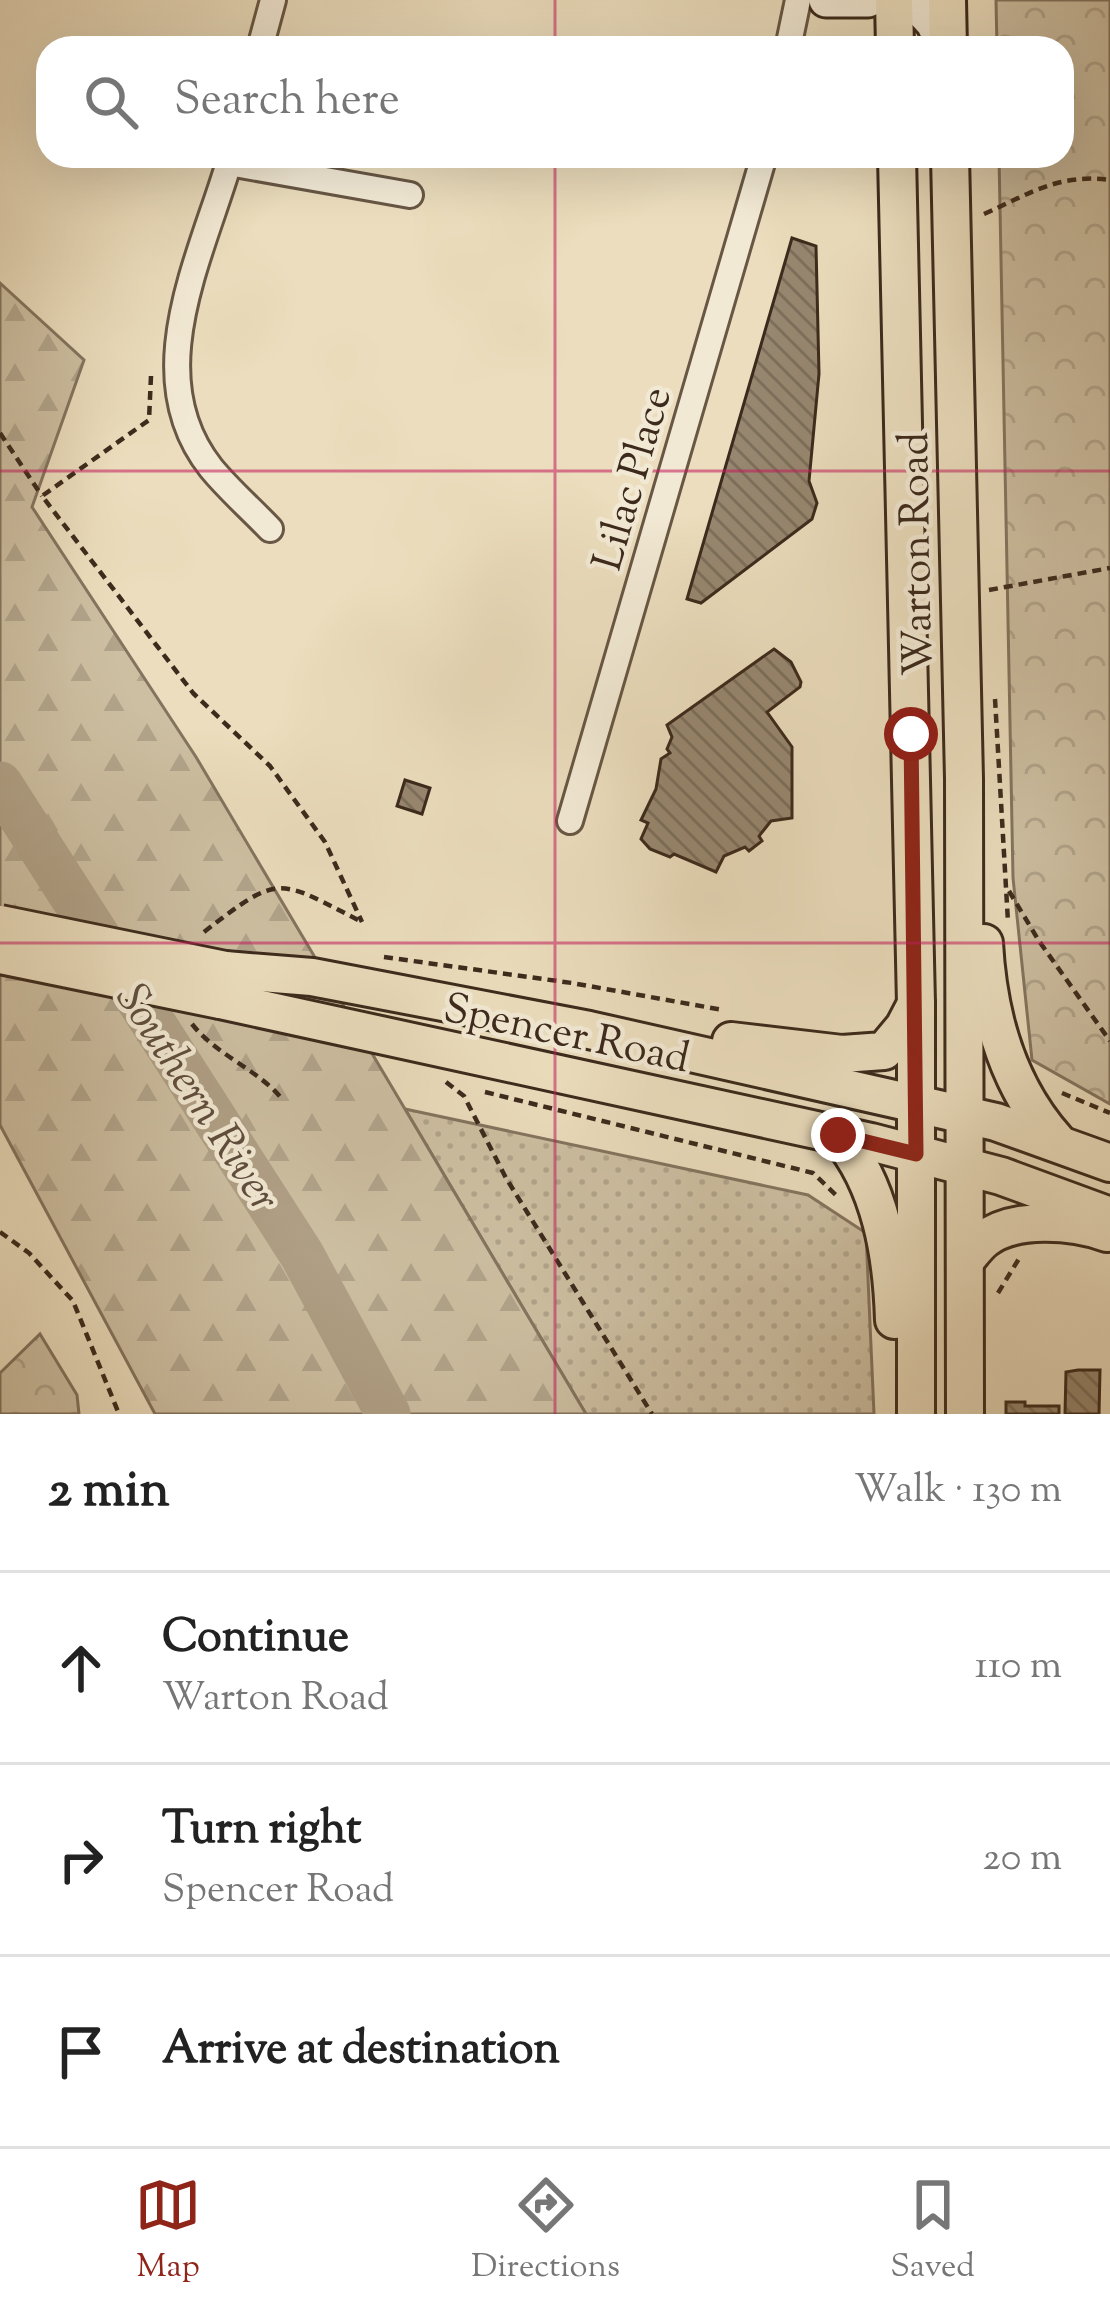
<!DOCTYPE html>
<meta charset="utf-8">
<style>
body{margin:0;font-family:"Sorts Mill Goudy",serif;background:#f6f6f6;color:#222}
.stop{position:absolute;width:36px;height:36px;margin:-27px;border:9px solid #8f2418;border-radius:50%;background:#fff}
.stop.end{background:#8f2418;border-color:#fff;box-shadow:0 3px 12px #0008}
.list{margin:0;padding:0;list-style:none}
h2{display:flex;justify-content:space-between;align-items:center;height:156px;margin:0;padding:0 48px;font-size:51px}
h2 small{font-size:39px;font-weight:400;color:#767676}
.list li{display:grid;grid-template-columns:78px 1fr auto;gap:36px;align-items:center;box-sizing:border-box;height:192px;padding:0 48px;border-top:3px solid #e0e0e0}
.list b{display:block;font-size:45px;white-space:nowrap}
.list p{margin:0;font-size:39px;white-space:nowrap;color:#767676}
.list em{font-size:39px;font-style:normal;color:#767676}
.icon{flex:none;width:66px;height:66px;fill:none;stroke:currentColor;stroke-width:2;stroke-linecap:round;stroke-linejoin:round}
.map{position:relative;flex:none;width:1110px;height:1414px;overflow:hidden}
.search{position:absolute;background:#fff;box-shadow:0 12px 48px #0002;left:36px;right:36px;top:36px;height:132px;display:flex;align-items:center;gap:30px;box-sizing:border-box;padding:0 42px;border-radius:36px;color:#767676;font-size:45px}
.sheet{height:732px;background:#fff}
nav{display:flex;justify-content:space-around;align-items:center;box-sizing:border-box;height:168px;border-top:3px solid #e0e0e0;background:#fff;font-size:33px;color:#767676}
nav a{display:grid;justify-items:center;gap:6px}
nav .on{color:#8f2418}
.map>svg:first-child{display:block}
.grass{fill:url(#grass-dots);stroke:#84745f;stroke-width:3}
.forest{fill:url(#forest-firs);stroke:#84745f;stroke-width:3}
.park{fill:url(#park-crowns);stroke:#84745f;stroke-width:3}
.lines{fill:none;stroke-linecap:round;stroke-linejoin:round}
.river{stroke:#b0a086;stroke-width:45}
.building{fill:url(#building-back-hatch);stroke:#3c2a1c;stroke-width:3}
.street-casing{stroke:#685744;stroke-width:30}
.secondary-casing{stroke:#3c2a1c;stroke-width:39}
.primary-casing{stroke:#3c2a1c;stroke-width:42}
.path{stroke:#3c2a1c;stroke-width:4.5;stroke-dasharray:9 6;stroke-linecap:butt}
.street{stroke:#f2e9d4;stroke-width:24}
.secondary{stroke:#f2e9d4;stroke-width:33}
.primary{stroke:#ebddbd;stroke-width:36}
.primary-bridge-casing{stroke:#3c2a1c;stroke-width:42;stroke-linecap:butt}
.primary-bridge{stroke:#ebddbd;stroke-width:36}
.route{stroke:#8f2418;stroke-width:15}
.grid{fill:none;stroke:#c2185b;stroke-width:3;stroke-opacity:0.55}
.labels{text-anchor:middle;stroke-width:9;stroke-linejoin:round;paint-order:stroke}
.street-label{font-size:42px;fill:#3c2a1c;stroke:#f2e9d4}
.water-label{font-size:45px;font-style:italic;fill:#5f4d3c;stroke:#f2e9d4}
</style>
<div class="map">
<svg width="1110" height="1414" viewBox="0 0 1110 1414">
<defs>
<pattern id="grass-dots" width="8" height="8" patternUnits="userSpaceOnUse" patternTransform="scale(3)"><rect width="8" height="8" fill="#cdbfa2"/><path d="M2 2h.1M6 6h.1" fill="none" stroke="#b1a48b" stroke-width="1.8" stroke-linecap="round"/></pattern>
<pattern id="forest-firs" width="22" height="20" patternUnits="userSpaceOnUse" patternTransform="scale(3)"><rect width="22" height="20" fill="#cdbfa2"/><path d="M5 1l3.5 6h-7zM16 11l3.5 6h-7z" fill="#b1a48b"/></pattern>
<pattern id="park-crowns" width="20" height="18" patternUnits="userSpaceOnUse" patternTransform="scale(3)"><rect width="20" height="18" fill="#cdbfa2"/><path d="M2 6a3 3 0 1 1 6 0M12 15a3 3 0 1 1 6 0" fill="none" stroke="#b1a48b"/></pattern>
<pattern id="building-back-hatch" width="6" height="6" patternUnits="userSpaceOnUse" patternTransform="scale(3)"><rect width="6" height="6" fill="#978770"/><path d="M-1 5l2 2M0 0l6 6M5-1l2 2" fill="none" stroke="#7c6f5b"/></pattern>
</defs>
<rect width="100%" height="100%" fill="#ebddbd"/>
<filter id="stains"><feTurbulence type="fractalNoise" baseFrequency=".00167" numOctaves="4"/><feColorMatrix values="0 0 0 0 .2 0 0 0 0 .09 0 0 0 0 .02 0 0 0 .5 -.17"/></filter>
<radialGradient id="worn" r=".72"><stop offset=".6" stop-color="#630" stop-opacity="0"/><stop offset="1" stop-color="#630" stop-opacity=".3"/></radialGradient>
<polygon class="grass" points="405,1109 808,1195 866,1233 874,1414 586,1414"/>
<polygon class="forest" points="0,283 84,360 32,507 196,757 586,1414 155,1414 0,1125"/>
<g class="park">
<polygon points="996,0 1110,0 1110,1104 1032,1060 1013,878 999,156 1062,156 1062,48 997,48"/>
<polygon points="40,1334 77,1395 79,1414 0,1414 0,1373"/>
</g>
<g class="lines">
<polyline class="river" points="0,784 302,1255 388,1414"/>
</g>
<g class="building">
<polygon points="792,238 816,246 819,374 809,481 817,503 812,519 701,603 687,599"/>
<polygon points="774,649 791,662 801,682 800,687 767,712 792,747 792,818 771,821 759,836 762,841 749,851 745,847 724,856 716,872 674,854 670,857 650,849 641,839 648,823 641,820 656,789 661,759 670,753 667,749 672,737 667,725"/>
<polygon points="405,780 430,788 422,814 397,806"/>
<polygon points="1078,1370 1100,1370 1099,1414 1065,1414 1066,1372"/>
<polygon points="1006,1402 1025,1402 1025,1406 1059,1406 1059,1414 1006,1414"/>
</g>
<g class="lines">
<defs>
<g id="street">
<polyline points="260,48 273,0"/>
<polyline points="788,48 798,0"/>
<path d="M231,156C203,254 137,375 211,468C229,490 251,509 270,529"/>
<polyline points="229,163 410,195"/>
<polyline points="570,821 764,156"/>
</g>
<g id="secondary">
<polyline points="826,0 868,0"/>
<polyline points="912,0 933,23 945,48"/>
</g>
<g id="primary">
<polyline points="894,0 895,48"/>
<polyline points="947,0 948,48"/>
<polyline points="897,156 916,1004 916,1414"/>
<polyline points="950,156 964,779 965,1414"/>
<path d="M984,943C988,1016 1007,1085 1056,1140"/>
<polyline points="225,970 312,977 589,1030 996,1122 1110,1163"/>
<polyline points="220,1000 871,1142 1001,1176 1110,1216"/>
<polyline points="731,1041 842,1054 884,1051 904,1027 916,1004"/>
<path d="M838,1135C881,1185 892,1256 894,1320"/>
<path d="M965,1261C971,1254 977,1245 985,1239C1015,1216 1073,1221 1107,1233"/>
</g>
</defs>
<use href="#street" class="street-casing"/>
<use href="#secondary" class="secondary-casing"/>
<use href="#primary" class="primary-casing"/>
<g class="path">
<path d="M984,214C1029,194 1059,173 1110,180"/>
<polyline points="151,376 149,420 42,496 193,693 270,766 325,842 362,922"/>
<polyline points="0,433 42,496"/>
<polyline points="989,590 1110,568"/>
<polyline points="995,699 1008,922"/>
<polyline points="1009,891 1039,941 1110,1041"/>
<path d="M204,932C281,872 278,879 362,922"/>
<polyline points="384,957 572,983 723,1010"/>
<path d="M192,1024C217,1056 258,1069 283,1100"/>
<polyline points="446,1082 464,1096 506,1178 652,1414"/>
<polyline points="485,1092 813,1173 838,1197"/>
<polyline points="1062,1093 1110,1113"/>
<polyline points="0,1232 29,1253 73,1301 119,1414"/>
<polyline points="998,1293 1020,1257"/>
</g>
<use href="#street" class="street"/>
<use href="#secondary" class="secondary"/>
<use href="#primary" class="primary"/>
<defs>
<g id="primary-bridge">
<polyline points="0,924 225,970"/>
<polyline points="0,955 220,1000"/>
</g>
</defs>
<use href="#primary-bridge" class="primary-bridge-casing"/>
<use href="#primary-bridge" class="primary-bridge"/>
</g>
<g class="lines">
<polyline class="route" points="838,1135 916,1154 911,734"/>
</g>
<path class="grid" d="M555,0V48M555,156V1414M0,471H1110M0,943H1110"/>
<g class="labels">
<g class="street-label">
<text transform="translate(630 478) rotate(-74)" y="15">Lilac Place</text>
<text transform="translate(914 554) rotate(-91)" y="15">Warton Road</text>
<text transform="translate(567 1031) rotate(12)" y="15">Spencer Road</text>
</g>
<g class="water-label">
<text transform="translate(200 1096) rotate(57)" y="16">Southern River</text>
</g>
</g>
<rect width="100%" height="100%" filter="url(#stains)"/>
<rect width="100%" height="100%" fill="url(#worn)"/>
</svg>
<div class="stop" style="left:911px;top:734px"></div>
<div class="stop end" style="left:838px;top:1135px"></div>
<div class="search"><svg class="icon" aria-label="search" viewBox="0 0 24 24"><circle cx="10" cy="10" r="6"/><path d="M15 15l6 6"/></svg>Search here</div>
</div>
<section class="sheet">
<h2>2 min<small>Walk · 130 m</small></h2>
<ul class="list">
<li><svg class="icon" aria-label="ahead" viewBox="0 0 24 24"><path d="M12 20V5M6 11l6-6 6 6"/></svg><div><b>Continue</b><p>Warton Road</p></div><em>110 m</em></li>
<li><svg class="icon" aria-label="right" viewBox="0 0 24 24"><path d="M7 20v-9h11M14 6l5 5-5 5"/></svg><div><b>Turn right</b><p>Spencer Road</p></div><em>20 m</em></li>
<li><svg class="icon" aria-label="arrive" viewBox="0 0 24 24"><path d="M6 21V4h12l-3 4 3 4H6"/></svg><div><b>Arrive at destination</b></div></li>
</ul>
</section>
<nav>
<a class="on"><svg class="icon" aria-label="map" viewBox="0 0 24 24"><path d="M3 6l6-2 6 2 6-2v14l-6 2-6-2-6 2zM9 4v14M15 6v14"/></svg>Map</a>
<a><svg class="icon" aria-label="directions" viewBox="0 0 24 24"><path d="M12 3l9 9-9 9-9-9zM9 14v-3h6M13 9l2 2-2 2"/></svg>Directions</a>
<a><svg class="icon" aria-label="saved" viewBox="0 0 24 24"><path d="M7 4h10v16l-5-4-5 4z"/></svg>Saved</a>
</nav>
